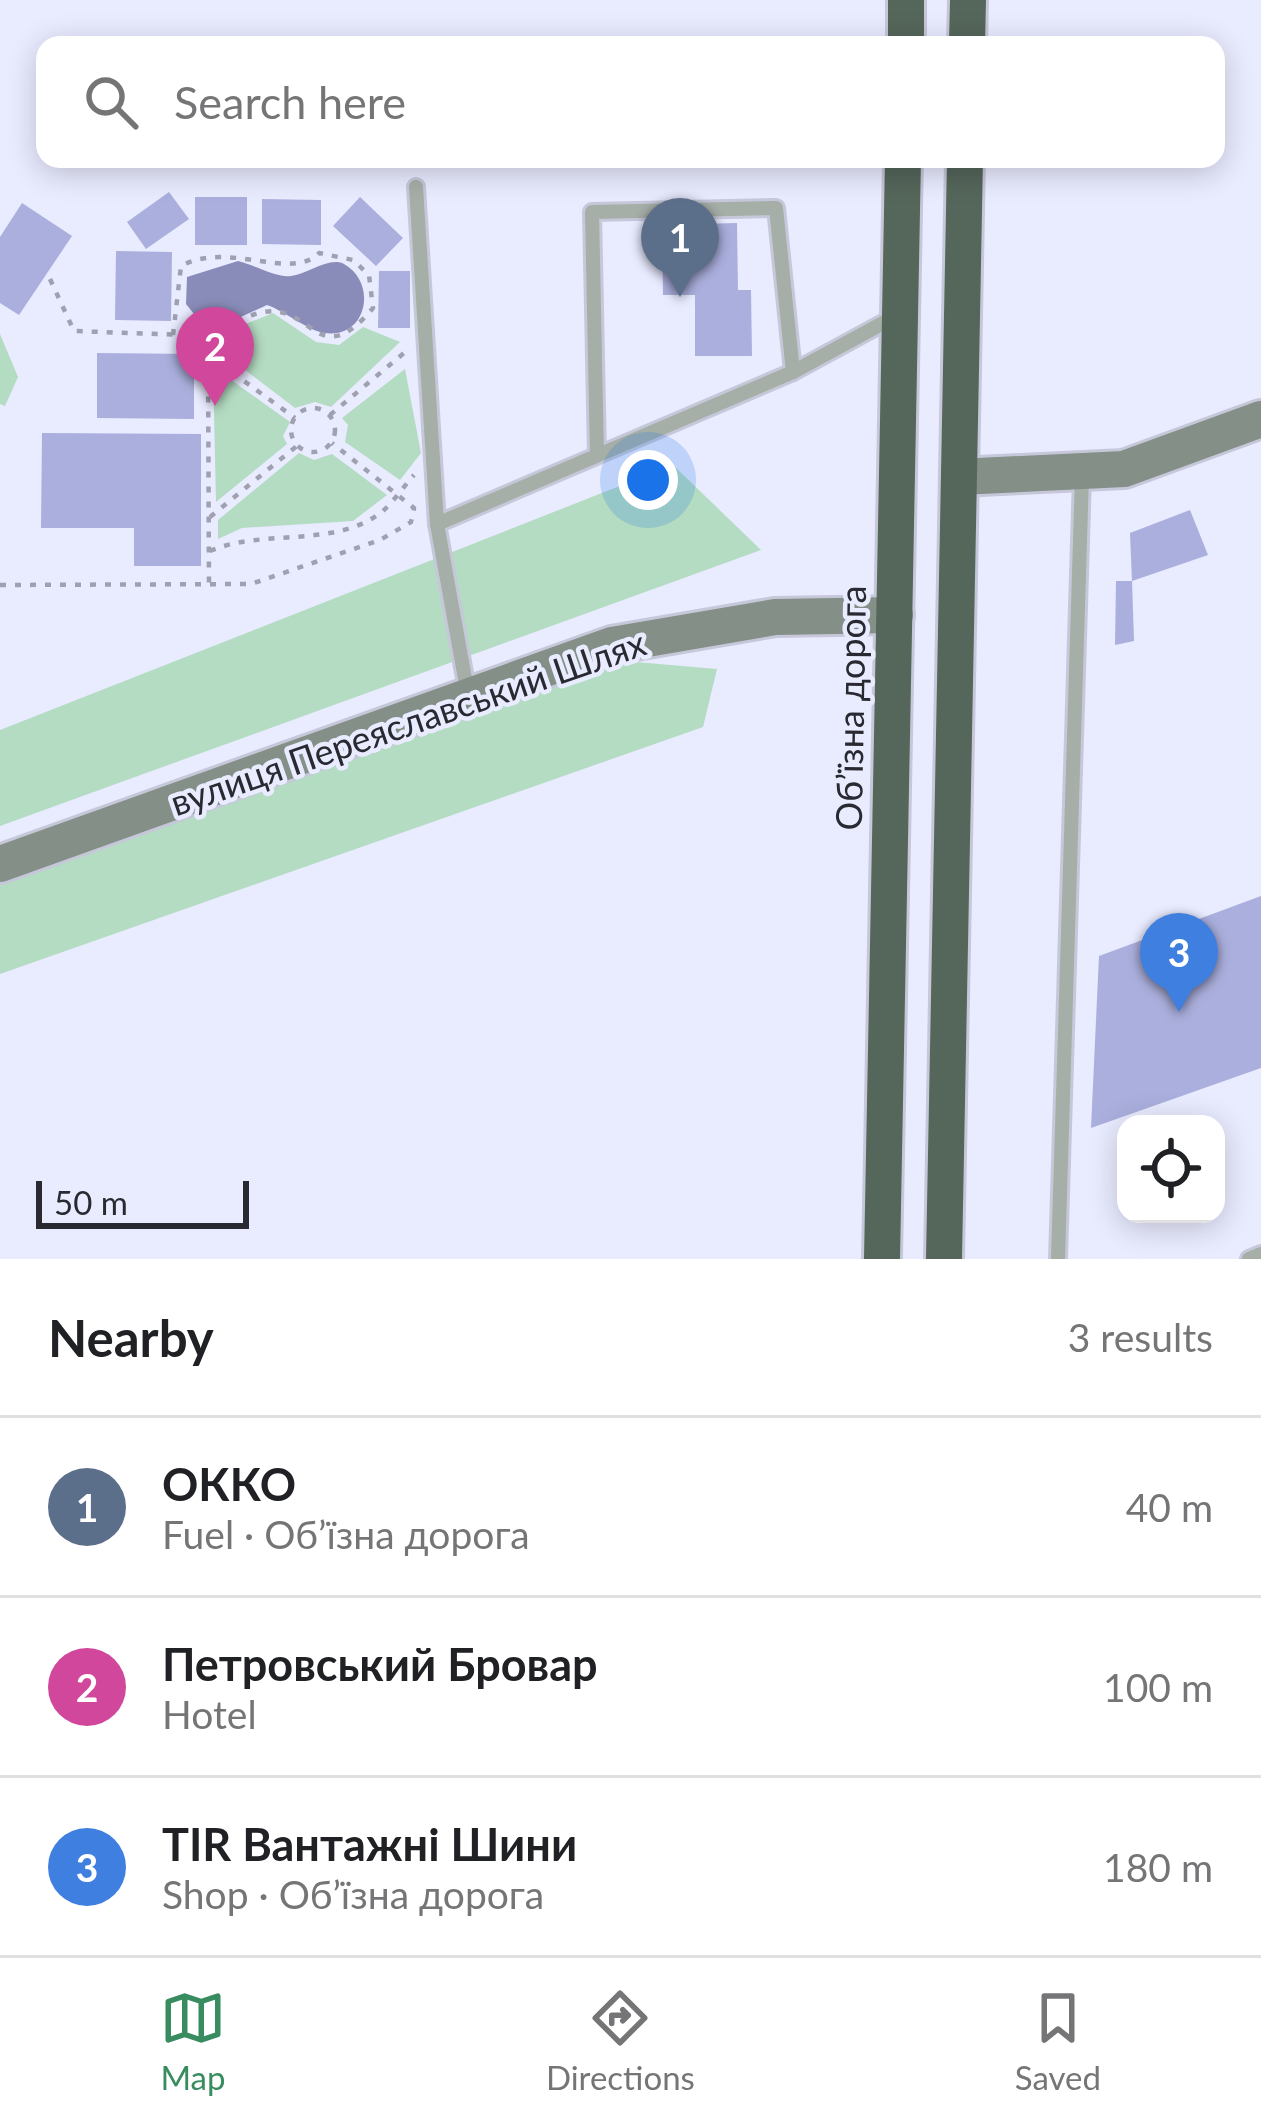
<!DOCTYPE html>
<meta charset="utf-8">
<style>
body{margin:0;font-family:Lato,sans-serif;background:#f2f2f2;color:#202124}
.controls{position:absolute;right:36px;bottom:36px;display:grid;overflow:hidden;border-radius:24px;box-shadow:0 6px 30px #0003}
.controls button{width:108px;height:108px;display:grid;place-items:center;padding:0;border:0;border-bottom:3px solid #e0e0e0;background:#fff;color:#202124;font:60px sans-serif}
.scale{position:absolute;left:36px;bottom:30px;width:213px;box-sizing:border-box;padding-left:12px;border:6px solid #292931;border-top:0;font-size:33px;line-height:42px;white-space:nowrap;color:#292931;-webkit-text-stroke:9px #e9ebff;paint-order:stroke}
.you{position:absolute;left:648px;top:480px;width:42px;height:42px;margin:-30px;border:9px solid #fff;border-radius:50%;background:#1a73e8;box-shadow:0 0 0 18px #1a73e833}
.badge{display:grid;place-items:center;width:78px;height:78px;border-radius:50%;background:#388c5f;color:#fff;font-size:39px;font-weight:700}
.pin{position:absolute;translate:-50% -99px;filter:drop-shadow(0 3px 6px #0008)}
.pin::after{content:'';position:absolute;top:63px;width:42px;height:36px;background:inherit;clip-path:polygon(0 0,100% 0,50% 100%)}
.list{margin:0;padding:0;list-style:none}
h2{display:flex;justify-content:space-between;align-items:center;height:156px;margin:0;padding:0 48px;font-size:51px}
h2 small{font-size:39px;font-weight:400;color:#757577}
.list li{display:grid;grid-template-columns:78px 1fr auto;gap:36px;align-items:center;box-sizing:border-box;height:180px;padding:0 48px;border-top:3px solid #e0e0e0}
.list b{display:block;font-size:45px;white-space:nowrap}
.list p{margin:0;font-size:39px;white-space:nowrap;color:#757577}
.list em{font-size:39px;font-style:normal;color:#757577}
.icon{flex:none;width:66px;height:66px;fill:none;stroke:currentColor;stroke-width:2;stroke-linecap:round;stroke-linejoin:round}
.map{position:relative;flex:none;width:1261px;height:1259px;overflow:hidden}
.search{position:absolute;background:#fff;box-shadow:0 6px 30px #0003;left:36px;right:36px;top:36px;height:132px;display:flex;align-items:center;gap:30px;box-sizing:border-box;padding:0 42px;border-radius:24px;color:#757577;font-size:45px}
.sheet{height:696px;background:#fff}
nav{display:flex;justify-content:space-around;align-items:center;box-sizing:border-box;height:168px;border-top:3px solid #e0e0e0;background:#fff;font-size:33px;color:#757577}
nav a{display:grid;justify-items:center;gap:6px}
nav .on{color:#388c5f}
.map>svg:first-child{display:block}
.green{fill:#b4dcc2}
.water{fill:#898cb8}
.building{fill:#abafdd}
.lines{fill:none;stroke-linecap:round;stroke-linejoin:round}
.lane-casing{stroke:#c6c8da;stroke-width:20}
.secondary-casing{stroke:#c6c8da;stroke-width:42}
.highway-casing{stroke:#c6c8da;stroke-width:42}
.path{stroke:#9fa0b0;stroke-width:4.5;stroke-dasharray:6 9;stroke-linecap:butt}
.lane{stroke:#a6aea8;stroke-width:14}
.secondary{stroke:#838f87;stroke-width:36}
.highway{stroke:#55665b;stroke-width:36}
.labels{text-anchor:middle;stroke-width:9;stroke-linejoin:round;paint-order:stroke}
.street-label{font-size:36px;fill:#292931;stroke:#e9ebff}
</style>
<div class="map">
<svg width="1261" height="1259" viewBox="0 0 1261 1259">
<rect width="100%" height="100%" fill="#e9ebff"/>
<g class="green">
<polygon points="273,313 316,342 339,345 363,327 400,342 331,407 315,402 295,408 206,340"/>
<polygon points="0,334 18,377 5,406 0,404"/>
<polygon points="213,367 290,422 283,436 287,444 216,502"/>
<polygon points="405,369 421,453 400,480 345,442 348,425 342,418"/>
<polygon points="299,453 314,460 332,454 387,495 353,521 242,528 218,539 218,520"/>
<polygon points="673,465 761,550 0,826 0,730"/>
<polygon points="624,661 717,669 703,727 0,974 0,883"/>
</g>
<path class="water" d="M238,261C255,265 276,278 291,276C307,274 330,256 344,264C378,283 367,339 325,333C308,331 285,311 267,305L223,325L202,324L186,304L187,277Z"/>
<g class="building">
<polygon points="169,192 189,219 146,249 127,222"/>
<rect x="195" y="197" width="52" height="48"/>
<polygon points="360,197 403,238 376,266 333,226"/>
<polygon points="262,199 321,200 321,245 262,244"/>
<polygon points="22,203 72,236 19,315 0,303 0,237"/>
<polygon points="737,223 738,290 751,290 752,356 695,356 695,295 663,295 662,225"/>
<polygon points="116,251 172,252 171,321 115,320"/>
<polygon points="379,271 410,271 410,328 378,328"/>
<polygon points="97,353 194,354 194,419 97,418"/>
<polygon points="42,433 201,434 201,566 134,566 134,528 41,528"/>
<polygon points="1190,510 1208,555 1132,581 1130,533"/>
<polygon points="1116,581 1132,581 1134,641 1115,645"/>
<polygon points="1261,896 1261,1068 1091,1128 1099,956"/>
</g>
<g class="lines">
<defs>
<g id="lane">
<polyline points="416,187 437,524 468,695"/>
<polyline points="597,455 592,212 776,208 793,372"/>
<polyline points="437,524 793,372 896,316"/>
<polyline points="1058,1259 1082,476"/>
<polyline points="1249,1259 1261,1254"/>
</g>
<g id="secondary">
<polyline points="959,477 1124,469 1261,419"/>
<polyline points="0,864 612,645 775,617 895,615"/>
</g>
<g id="highway">
<polyline points="906,45 906,0"/>
<polyline points="967,45 968,0"/>
<polyline points="882,1259 903,159"/>
<polyline points="944,1259 965,159"/>
</g>
</defs>
<use href="#lane" class="lane-casing"/>
<use href="#secondary" class="secondary-casing"/>
<use href="#highway" class="highway-casing"/>
<g class="path">
<polyline points="50,279 74,331 184,335 208,355 209,586"/>
<path d="M173,335L181,266C229,240 291,282 319,253L353,260L369,275L373,308C318,374 312,303 264,312C241,316 214,333 192,342"/>
<polyline points="208,355 295,418"/>
<circle cx="313" cy="430" r="22"/>
<polyline points="330,415 404,353"/>
<polyline points="210,517 298,445"/>
<path d="M210,551C263,528 336,549 383,511C394,501 404,486 414,475"/>
<polyline points="0,585 251,584 380,540 411,522 414,508 332,443"/>
</g>
<use href="#lane" class="lane"/>
<use href="#secondary" class="secondary"/>
<use href="#highway" class="highway"/>
</g>
<g class="labels">
<g class="street-label">
<text transform="translate(851 708) rotate(-89)" y="13">Обʼїзна дорога</text>
<text transform="translate(408 723) rotate(-19)" y="13">вулиця Переяславський Шлях</text>
</g>
</g>
</svg>
<div class="controls">
<button><svg class="icon" aria-label="locate" viewBox="0 0 24 24"><circle cx="12" cy="12" r="6"/><path d="M12 2v4M12 18v4M2 12h4M18 12h4"/></svg></button>
</div>
<div class="scale">50 m</div>
<div class="you"></div>
<div class="pin badge" style="left:680px;top:297px;background:#5c6f8a">1</div>
<div class="pin badge" style="left:215px;top:406px;background:#d1479c">2</div>
<div class="pin badge" style="left:1179px;top:1012px;background:#3f7fe0">3</div>
<div class="search"><svg class="icon" aria-label="search" viewBox="0 0 24 24"><circle cx="10" cy="10" r="6"/><path d="M15 15l6 6"/></svg>Search here</div>
</div>
<section class="sheet">
<h2>Nearby<small>3 results</small></h2>
<ul class="list">
<li><span class="badge" style="background:#5c6f8a">1</span><div><b>ОККО</b><p>Fuel · Обʼїзна дорога</p></div><em>40 m</em></li>
<li><span class="badge" style="background:#d1479c">2</span><div><b>Петровський Бровар</b><p>Hotel</p></div><em>100 m</em></li>
<li><span class="badge" style="background:#3f7fe0">3</span><div><b>TIR Вантажні Шини</b><p>Shop · Обʼїзна дорога</p></div><em>180 m</em></li>
</ul>
</section>
<nav>
<a class="on"><svg class="icon" aria-label="map" viewBox="0 0 24 24"><path d="M3 6l6-2 6 2 6-2v14l-6 2-6-2-6 2zM9 4v14M15 6v14"/></svg>Map</a>
<a><svg class="icon" aria-label="directions" viewBox="0 0 24 24"><path d="M12 3l9 9-9 9-9-9zM9 14v-3h6M13 9l2 2-2 2"/></svg>Directions</a>
<a><svg class="icon" aria-label="saved" viewBox="0 0 24 24"><path d="M7 4h10v16l-5-4-5 4z"/></svg>Saved</a>
</nav>
